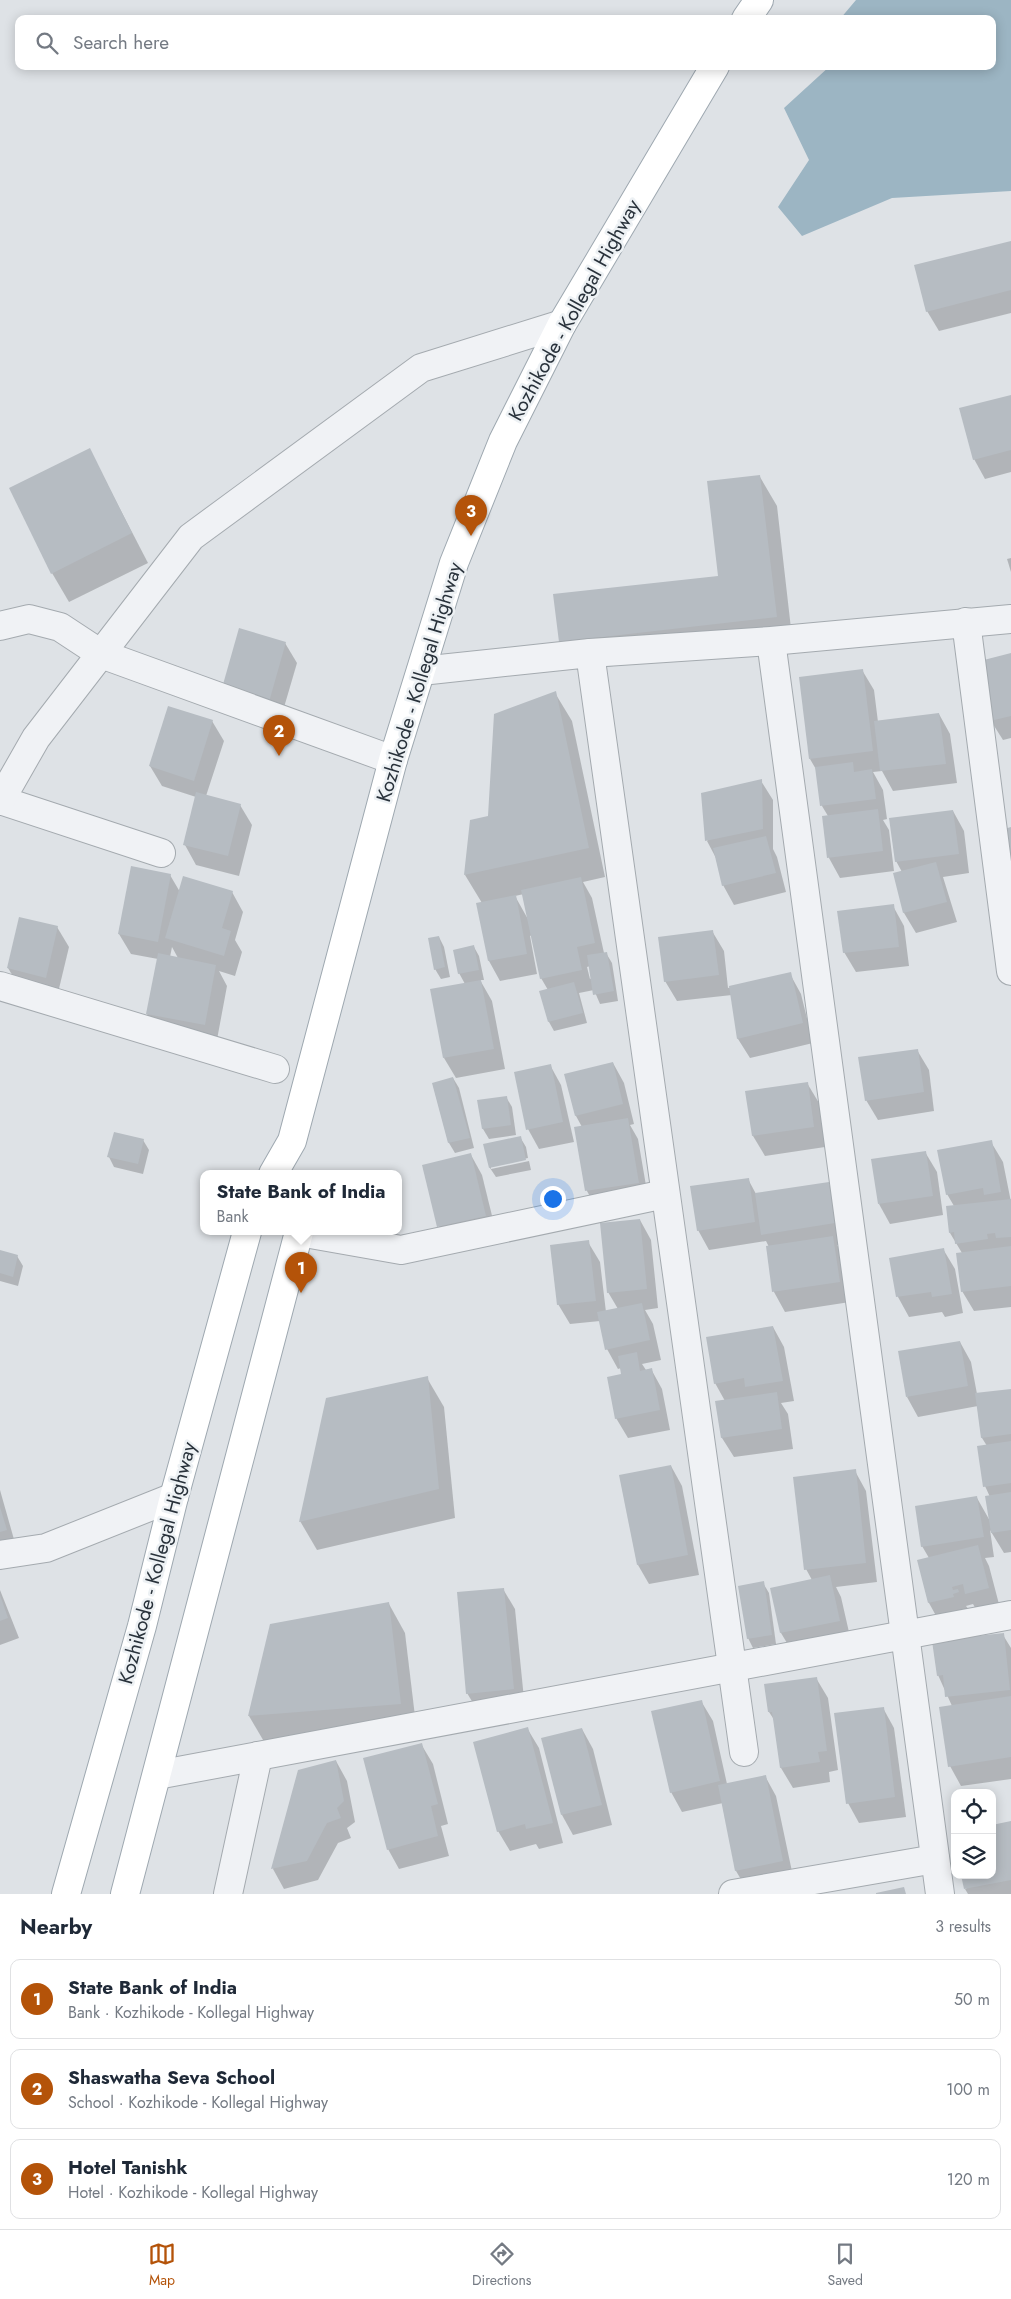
<!DOCTYPE html>
<meta charset="utf-8">
<style>
body{margin:0;font-family:Jost,sans-serif;background:#f6f6f7;color:#1f2937}
.controls{position:absolute;right:15px;bottom:15px;display:grid;overflow:hidden;border-radius:10px;box-shadow:0 2px 12px #0003}
.controls button{width:45px;height:45px;display:grid;place-items:center;padding:0;border:0;border-bottom:1px solid #e0e1e3;background:#fff;color:#1f2937;font:25px sans-serif}
.you{position:absolute;left:552px;top:1198px;width:18px;height:18px;margin:-12px;border:4px solid #fff;border-radius:50%;background:#1a73e8;box-shadow:0 0 0 8px #1a73e833}
.badge{display:grid;place-items:center;width:32px;height:32px;border-radius:50%;background:#b45309;color:#fff;font-size:16px;font-weight:700}
.pin{position:absolute;translate:-50% -41px;filter:drop-shadow(0 1px 2px #0008)}
.pin::after{content:'';position:absolute;top:26px;width:18px;height:15px;background:inherit;clip-path:polygon(0 0,100% 0,50% 100%)}
.popup{position:absolute;left:200px;top:1170px;width:202px;height:65px;box-sizing:border-box;display:grid;place-content:center;border-radius:10px;background:#fff;filter:drop-shadow(0 1px 4px #0005);font-size:16px;white-space:nowrap;color:#747a83}
.popup b{font-size:19px;color:#1f2937}
.popup::after{content:'';position:absolute;left:50%;top:100%;margin-left:-10px;border:10px solid transparent;border-top-color:#fff}
.list{margin:0;padding:0;list-style:none}
h2{display:flex;justify-content:space-between;align-items:center;height:65px;margin:0;padding:0 20px;font-size:21px}
h2 small{font-size:16px;font-weight:400;color:#747a83}
.list li{display:grid;grid-template-columns:32px 1fr auto;gap:15px;align-items:center;box-sizing:border-box;height:80px;margin:0 10px 10px;padding:0 10px;border:1px solid #e0e1e3;border-radius:10px}
.list b{display:block;font-size:19px;white-space:nowrap}
.list p{margin:0;font-size:16px;white-space:nowrap;color:#747a83}
.list em{font-size:16px;font-style:normal;color:#747a83}
.icon{flex:none;width:28px;height:28px;fill:none;stroke:currentColor;stroke-width:2;stroke-linecap:round;stroke-linejoin:round}
.map{position:relative;flex:none;width:1011px;height:1894px;overflow:hidden}
.search{position:absolute;background:#fff;box-shadow:0 2px 12px #0003;left:15px;right:15px;top:15px;height:55px;display:flex;align-items:center;gap:12px;box-sizing:border-box;padding:0 18px;border-radius:10px;color:#747a83;font-size:19px}
.sheet{height:335px;background:#fff}
nav{display:flex;justify-content:space-around;align-items:center;box-sizing:border-box;height:70px;border-top:1px solid #e0e1e3;background:#fff;font-size:14px;color:#747a83}
nav a{display:grid;justify-items:center;gap:2px}
nav .on{color:#b45309}
.map>svg:first-child{display:block}
.water{fill:#9cb5c3}
.shadow{fill:#0003;fill-rule:evenodd}
.building{fill:#b6bcc2}
.lines{fill:none;stroke-linecap:round;stroke-linejoin:round}
.minor-casing{stroke:#a4aaaf;stroke-width:30}
.tertiary-casing{stroke:#a4aaaf;stroke-width:30}
.primary-casing{stroke:#9ea8b0;stroke-width:30}
.minor{stroke:#f0f2f5;stroke-width:28}
.tertiary{stroke:#f0f2f5;stroke-width:28}
.primary{stroke:#fff;stroke-width:28}
.labels{text-anchor:middle;stroke-width:5;stroke-linejoin:round;paint-order:stroke}
.street-label{font-size:20px;fill:#29323b;stroke:#edf1f4}
</style>
<div class="map">
<svg width="1011" height="1894" viewBox="0 0 1011 1894">
<rect width="100%" height="100%" fill="#dee2e6"/>
<polygon class="water" points="856,0 1011,0 1011,191 892,198 802,236 778,207 809,160 784,108 830,66 992,66 992,19 840,19"/>
<g class="shadow">
<polygon points="1011,242 1011,313 939,331 927,311"/>
<polygon points="1011,396 1011,472 985,479 974,459"/>
<polygon points="89,449 148,563 69,602 52,573"/>
<polygon points="760,477 777,506 793,646 577,670 560,641 719,577"/>
<polygon points="1011,558 1011,572 1007,559"/>
<polygon points="285,643 297,663 280,721 235,707"/>
<polygon points="1011,654 1011,738 1003,740 991,721"/>
<polygon points="862,670 874,690 878,722 939,714 950,734 957,783 893,791 882,771 873,772 883,790 887,819 883,820 889,830 894,871 840,878 829,858 828,816 822,806 817,771 810,759"/>
<path d="M555,693L572,721L605,877L583,882L592,898L604,953H606L612,963L618,1001L600,1004L594,990L579,993L587,1023L554,1031L549,1022L548,990L541,978L532,935L530,936L537,974L500,981L489,961L478,904L482,903L465,875L489,817ZM524,894L529,921L515,896ZM590,966L592,978L590,979L587,967Z"/>
<polygon points="212,721 224,741 206,796 240,805 252,825 239,876 196,865 185,845 196,797 162,786 150,766"/>
<polygon points="761,781 773,800 773,849 777,857 786,892 734,905 723,885 716,858 707,841"/>
<polygon points="953,811 964,831 969,873 943,877 957,922 916,933 904,913 894,874 902,872 896,861"/>
<path d="M132,867L170,875L180,892H232L243,912L235,940L242,952L235,976L219,971L227,986L216,1045L159,1034L147,1014L158,959L131,954L119,934ZM172,947L178,958L170,957Z"/>
<polygon points="893,906 904,926 909,966 856,972 844,952"/>
<polygon points="57,927 69,947 57,997 20,988 8,968"/>
<polygon points="712,931 724,951 728,988 790,974 801,994 813,1043 750,1058 738,1039 732,995 677,1001 665,981"/>
<polygon points="439,937 444,947 450,977 441,979 435,969"/>
<polygon points="474,947 479,956 484,980 480,980 492,1001 505,1069 456,1078 444,1058 465,984 459,973"/>
<polygon points="917,1050 929,1070 934,1111 878,1120 866,1100"/>
<polygon points="613,1063 624,1083 634,1124 630,1125 638,1139 649,1203 598,1211 587,1191 576,1128 582,1127 576,1116 565,1075"/>
<polygon points="550,1065 561,1085 574,1142 539,1149 528,1129"/>
<polygon points="453,1078 459,1088 474,1148 455,1153 449,1143 433,1084"/>
<polygon points="807,1083 819,1103 825,1147 765,1156 753,1136 747,1092"/>
<polygon points="506,1097 512,1107 516,1135 489,1139 483,1129 479,1101"/>
<polygon points="520,1137 526,1147 528,1158 491,1166 491,1169 529,1161 531,1170 496,1177 490,1168 485,1145"/>
<polygon points="143,1140 149,1150 143,1174 114,1167 109,1157"/>
<polygon points="991,1142 1003,1162 1011,1202 1011,1307 974,1311 962,1291 962,1253 950,1233 954,1206 947,1194"/>
<polygon points="925,1152 937,1172 943,1215 890,1224 879,1204"/>
<polygon points="471,1155 482,1175 497,1236 450,1246 439,1226"/>
<polygon points="748,1179 756,1194 828,1183 840,1203 846,1243 837,1245 844,1257 850,1302 785,1312 774,1292 769,1247 766,1241 709,1250 698,1230"/>
<polygon points="640,1220 651,1240 658,1308 645,1310 653,1324 661,1360 642,1364 646,1370 651,1369 662,1389 670,1430 628,1438 616,1418 623,1375 621,1368 618,1369 607,1349 600,1321 570,1324 558,1304 588,1242 600,1262 606,1312 618,1309 608,1292"/>
<polygon points="943,1249 955,1269 963,1313 945,1317 942,1312 909,1317 898,1297 891,1259"/>
<polygon points="0,1252 17,1256 23,1266 18,1286 0,1281"/>
<polygon points="773,1327 784,1347 794,1401 781,1403 788,1414 793,1449 734,1457 722,1438 725,1401 715,1383"/>
<polygon points="960,1342 971,1362 977,1394 1011,1390 1011,1552 1004,1553 990,1530 994,1557 985,1558 989,1566 1000,1608 978,1613 973,1604 966,1606 969,1610 940,1623 929,1603 929,1558 922,1546 977,1498 990,1521 990,1497 985,1486 987,1446 982,1438 978,1406 918,1417 907,1397"/>
<polygon points="427,1378 444,1407 455,1518 317,1550 300,1521"/>
<polygon points="671,1466 682,1486 699,1575 649,1584 638,1565"/>
<polygon points="855,1471 866,1491 877,1582 836,1587 841,1597 851,1641 793,1653 781,1633 772,1589 812,1580 806,1569"/>
<polygon points="0,1490 17,1550 0,1554"/>
<polygon points="763,1583 769,1593 776,1644 753,1648 748,1638"/>
<polygon points="503,1589 515,1609 525,1709 479,1713 467,1693"/>
<polygon points="0,1590 19,1638 0,1645"/>
<polygon points="389,1604 405,1633 417,1733 266,1745 249,1716 271,1626"/>
<polygon points="1003,1635 1011,1648 1011,1779 961,1786 950,1766 952,1706 938,1675"/>
<polygon points="816,1678 828,1698 838,1770 829,1772 830,1782 793,1788 781,1768 775,1721 769,1712"/>
<polygon points="701,1701 713,1721 727,1784 765,1776 776,1796 794,1881 748,1891 736,1871 723,1803 682,1812 671,1792"/>
<polygon points="883,1708 894,1728 906,1817 859,1823 848,1803"/>
<polygon points="527,1728 539,1748 563,1843 539,1849 536,1844 510,1851 498,1831"/>
<polygon points="582,1729 593,1749 612,1825 573,1835 562,1815"/>
<polygon points="421,1744 433,1764 448,1824 441,1826 449,1856 399,1869 388,1849"/>
<polygon points="336,1761 347,1781 355,1822 347,1828 351,1838 338,1843 318,1880 284,1889 273,1869 299,1771"/>
<polygon points="1011,1823 1011,1894 968,1894 965,1889 992,1875"/>
</g>
<g class="building">
<polygon points="1011,241 1011,290 926,312 914,265"/>
<polygon points="1011,395 1011,450 973,460 959,408"/>
<polygon points="90,448 132,533 51,574 9,488"/>
<polygon points="760,475 777,617 559,642 553,594 718,576 707,481"/>
<polygon points="239,628 286,642 269,702 222,688"/>
<polygon points="1011,653 1011,716 990,721 976,662"/>
<polygon points="863,669 873,751 809,759 799,677"/>
<polygon points="556,691 589,848 464,875 470,820 488,816 494,714"/>
<polygon points="168,706 213,720 194,781 149,766"/>
<polygon points="939,713 946,764 880,771 874,721"/>
<polygon points="853,762 854,772 872,769 876,799 820,806 815,767"/>
<polygon points="762,779 763,829 705,841 701,793"/>
<polygon points="196,792 241,804 228,856 183,845"/>
<polygon points="878,809 883,851 827,858 822,816"/>
<polygon points="953,810 959,854 895,862 889,818"/>
<polygon points="1011,827 1011,853 1010,853 1004,829"/>
<polygon points="766,836 776,873 722,886 713,848"/>
<polygon points="936,862 947,902 903,913 893,873"/>
<polygon points="131,866 171,874 158,942 118,934"/>
<polygon points="183,876 233,891 222,928 231,931 224,956 165,938"/>
<polygon points="581,877 595,943 577,947 582,970 540,979 521,890"/>
<polygon points="516,895 527,954 488,961 476,903"/>
<polygon points="894,904 899,947 843,953 837,911"/>
<polygon points="19,917 58,926 46,978 7,968"/>
<polygon points="713,930 719,975 664,982 658,937"/>
<polygon points="439,936 445,967 434,970 428,938"/>
<polygon points="474,945 479,970 458,974 453,950"/>
<polygon points="607,952 614,991 593,995 587,955"/>
<polygon points="158,953 216,965 205,1025 146,1014"/>
<polygon points="791,972 803,1023 737,1039 729,986"/>
<polygon points="481,980 494,1049 443,1058 430,989"/>
<polygon points="574,982 583,1013 548,1022 539,991"/>
<polygon points="918,1049 924,1092 865,1101 858,1057"/>
<polygon points="613,1062 623,1104 575,1116 564,1074"/>
<polygon points="551,1064 563,1122 526,1130 514,1072"/>
<polygon points="453,1077 470,1138 448,1143 432,1083"/>
<polygon points="808,1082 814,1127 752,1136 745,1091"/>
<polygon points="507,1096 511,1125 482,1129 477,1100"/>
<polygon points="628,1118 639,1183 585,1191 574,1127"/>
<polygon points="114,1132 144,1139 138,1164 107,1157"/>
<polygon points="521,1136 526,1160 489,1168 483,1144"/>
<polygon points="992,1140 1001,1192 984,1195 983,1188 946,1195 937,1150"/>
<polygon points="926,1151 933,1196 878,1204 871,1159"/>
<polygon points="471,1153 486,1216 437,1227 422,1165"/>
<polygon points="749,1178 755,1222 697,1231 690,1186"/>
<polygon points="829,1182 835,1223 761,1235 755,1193"/>
<polygon points="1011,1199 1011,1237 996,1238 995,1233 987,1234 988,1239 955,1244 954,1232 949,1233 946,1206"/>
<polygon points="640,1219 647,1289 607,1293 600,1223"/>
<polygon points="833,1236 840,1282 772,1292 766,1246"/>
<polygon points="589,1240 596,1301 557,1305 550,1245"/>
<polygon points="1011,1246 1011,1286 961,1292 956,1253"/>
<polygon points="944,1248 952,1294 932,1297 931,1292 896,1297 889,1258"/>
<polygon points="0,1250 18,1255 13,1277 0,1273"/>
<polygon points="642,1303 650,1340 605,1350 597,1312"/>
<polygon points="773,1326 783,1381 745,1387 744,1378 714,1384 706,1337"/>
<polygon points="960,1341 968,1386 906,1397 898,1351"/>
<polygon points="637,1352 640,1371 652,1368 660,1410 615,1419 607,1377 621,1374 618,1356"/>
<polygon points="428,1376 439,1489 299,1522 326,1398"/>
<polygon points="1011,1389 1011,1434 981,1438 975,1393"/>
<polygon points="777,1392 782,1429 721,1438 715,1401"/>
<polygon points="1011,1441 1011,1483 983,1487 977,1446"/>
<polygon points="671,1465 688,1555 637,1565 619,1475"/>
<polygon points="856,1469 866,1563 804,1570 793,1477"/>
<polygon points="1011,1492 1011,1530 991,1533 985,1496"/>
<polygon points="977,1496 984,1537 921,1547 915,1506"/>
<polygon points="0,1507 7,1530 0,1532"/>
<polygon points="978,1545 989,1588 965,1594 963,1584 952,1587 953,1590 958,1589 959,1592 953,1594 954,1597 928,1603 917,1560"/>
<polygon points="830,1575 840,1621 780,1633 770,1588"/>
<polygon points="764,1581 772,1635 747,1639 738,1586"/>
<polygon points="504,1588 514,1689 466,1694 457,1592"/>
<polygon points="0,1595 8,1618 0,1621"/>
<polygon points="389,1602 401,1704 248,1716 270,1624"/>
<polygon points="1004,1633 1010,1690 945,1697 943,1675 937,1676 932,1641"/>
<polygon points="817,1677 827,1751 818,1752 820,1762 780,1768 772,1712 768,1712 764,1684"/>
<polygon points="1011,1696 1011,1757 948,1767 939,1707"/>
<polygon points="702,1700 720,1781 670,1793 651,1711"/>
<polygon points="884,1707 895,1797 846,1804 834,1713"/>
<polygon points="528,1727 553,1823 526,1829 525,1824 497,1832 473,1742"/>
<polygon points="582,1728 602,1805 561,1815 541,1738"/>
<polygon points="422,1743 438,1804 431,1806 438,1836 387,1850 363,1758"/>
<polygon points="336,1760 344,1801 337,1808 341,1818 327,1823 307,1861 271,1869 298,1770"/>
<polygon points="766,1775 783,1861 735,1871 718,1785"/>
<polygon points="1011,1821 1011,1880 964,1889 961,1875 992,1875 992,1825"/>
<polygon points="904,1887 906,1894 876,1894 876,1893"/>
</g>
<g class="lines">
<defs>
<g id="minor">
<polyline points="966,622 1011,971"/>
<polyline points="0,626 29,619 60,627 101,654 393,760"/>
<polyline points="771,641 940,1894"/>
<polyline points="590,653 744,1752"/>
<polyline points="421,671 590,653 771,641 1011,619"/>
<polyline points="0,800 161,853"/>
<polyline points="0,986 275,1069"/>
<polyline points="299,1232 401,1250 665,1194"/>
<polyline points="0,1555 46,1548 174,1497"/>
<polyline points="157,1775 1011,1615"/>
<polyline points="228,1894 258,1756"/>
<polyline points="733,1894 935,1859"/>
</g>
<polyline id="tertiary" points="0,801 36,738 191,537 421,368 562,324"/>
<g id="primary">
<polyline points="746,19 759,0"/>
<polyline points="273,1174 292,1141 393,760 454,563 503,441 562,324 715,66"/>
<polyline points="66,1894 142,1626 174,1497 247,1232"/>
<polyline points="125,1894 299,1232"/>
</g>
</defs>
<use href="#minor" class="minor-casing"/>
<use href="#tertiary" class="tertiary-casing"/>
<use href="#primary" class="primary-casing"/>
<use href="#minor" class="minor"/>
<use href="#tertiary" class="tertiary"/>
<use href="#primary" class="primary"/>
</g>
<g class="labels">
<g class="street-label">
<text transform="translate(574 310) rotate(-61)" y="7">Kozhikode - Kollegal Highway</text>
<text transform="translate(419 682) rotate(-73)" y="7">Kozhikode - Kollegal Highway</text>
<text transform="translate(157 1563) rotate(-75)" y="7">Kozhikode - Kollegal Highway</text>
</g>
</g>
</svg>
<div class="controls">
<button><svg class="icon" aria-label="locate" viewBox="0 0 24 24"><circle cx="12" cy="12" r="6"/><path d="M12 2v4M12 18v4M2 12h4M18 12h4"/></svg></button>
<button><svg class="icon" aria-label="layers" viewBox="0 0 24 24"><path d="M12 4l9 5-9 5-9-5zM3 14l9 5 9-5"/></svg></button>
</div>
<div class="you"></div>
<div class="pin badge" style="left:301px;top:1293px">1</div>
<div class="popup"><b>State Bank of India</b>Bank</div>
<div class="pin badge" style="left:279px;top:756px">2</div>
<div class="pin badge" style="left:471px;top:536px">3</div>
<div class="search"><svg class="icon" aria-label="search" viewBox="0 0 24 24"><circle cx="10" cy="10" r="6"/><path d="M15 15l6 6"/></svg>Search here</div>
</div>
<section class="sheet">
<h2>Nearby<small>3 results</small></h2>
<ul class="list">
<li><span class="badge">1</span><div><b>State Bank of India</b><p>Bank · Kozhikode - Kollegal Highway</p></div><em>50 m</em></li>
<li><span class="badge">2</span><div><b>Shaswatha Seva School</b><p>School · Kozhikode - Kollegal Highway</p></div><em>100 m</em></li>
<li><span class="badge">3</span><div><b>Hotel Tanishk</b><p>Hotel · Kozhikode - Kollegal Highway</p></div><em>120 m</em></li>
</ul>
</section>
<nav>
<a class="on"><svg class="icon" aria-label="map" viewBox="0 0 24 24"><path d="M3 6l6-2 6 2 6-2v14l-6 2-6-2-6 2zM9 4v14M15 6v14"/></svg>Map</a>
<a><svg class="icon" aria-label="directions" viewBox="0 0 24 24"><path d="M12 3l9 9-9 9-9-9zM9 14v-3h6M13 9l2 2-2 2"/></svg>Directions</a>
<a><svg class="icon" aria-label="saved" viewBox="0 0 24 24"><path d="M7 4h10v16l-5-4-5 4z"/></svg>Saved</a>
</nav>
